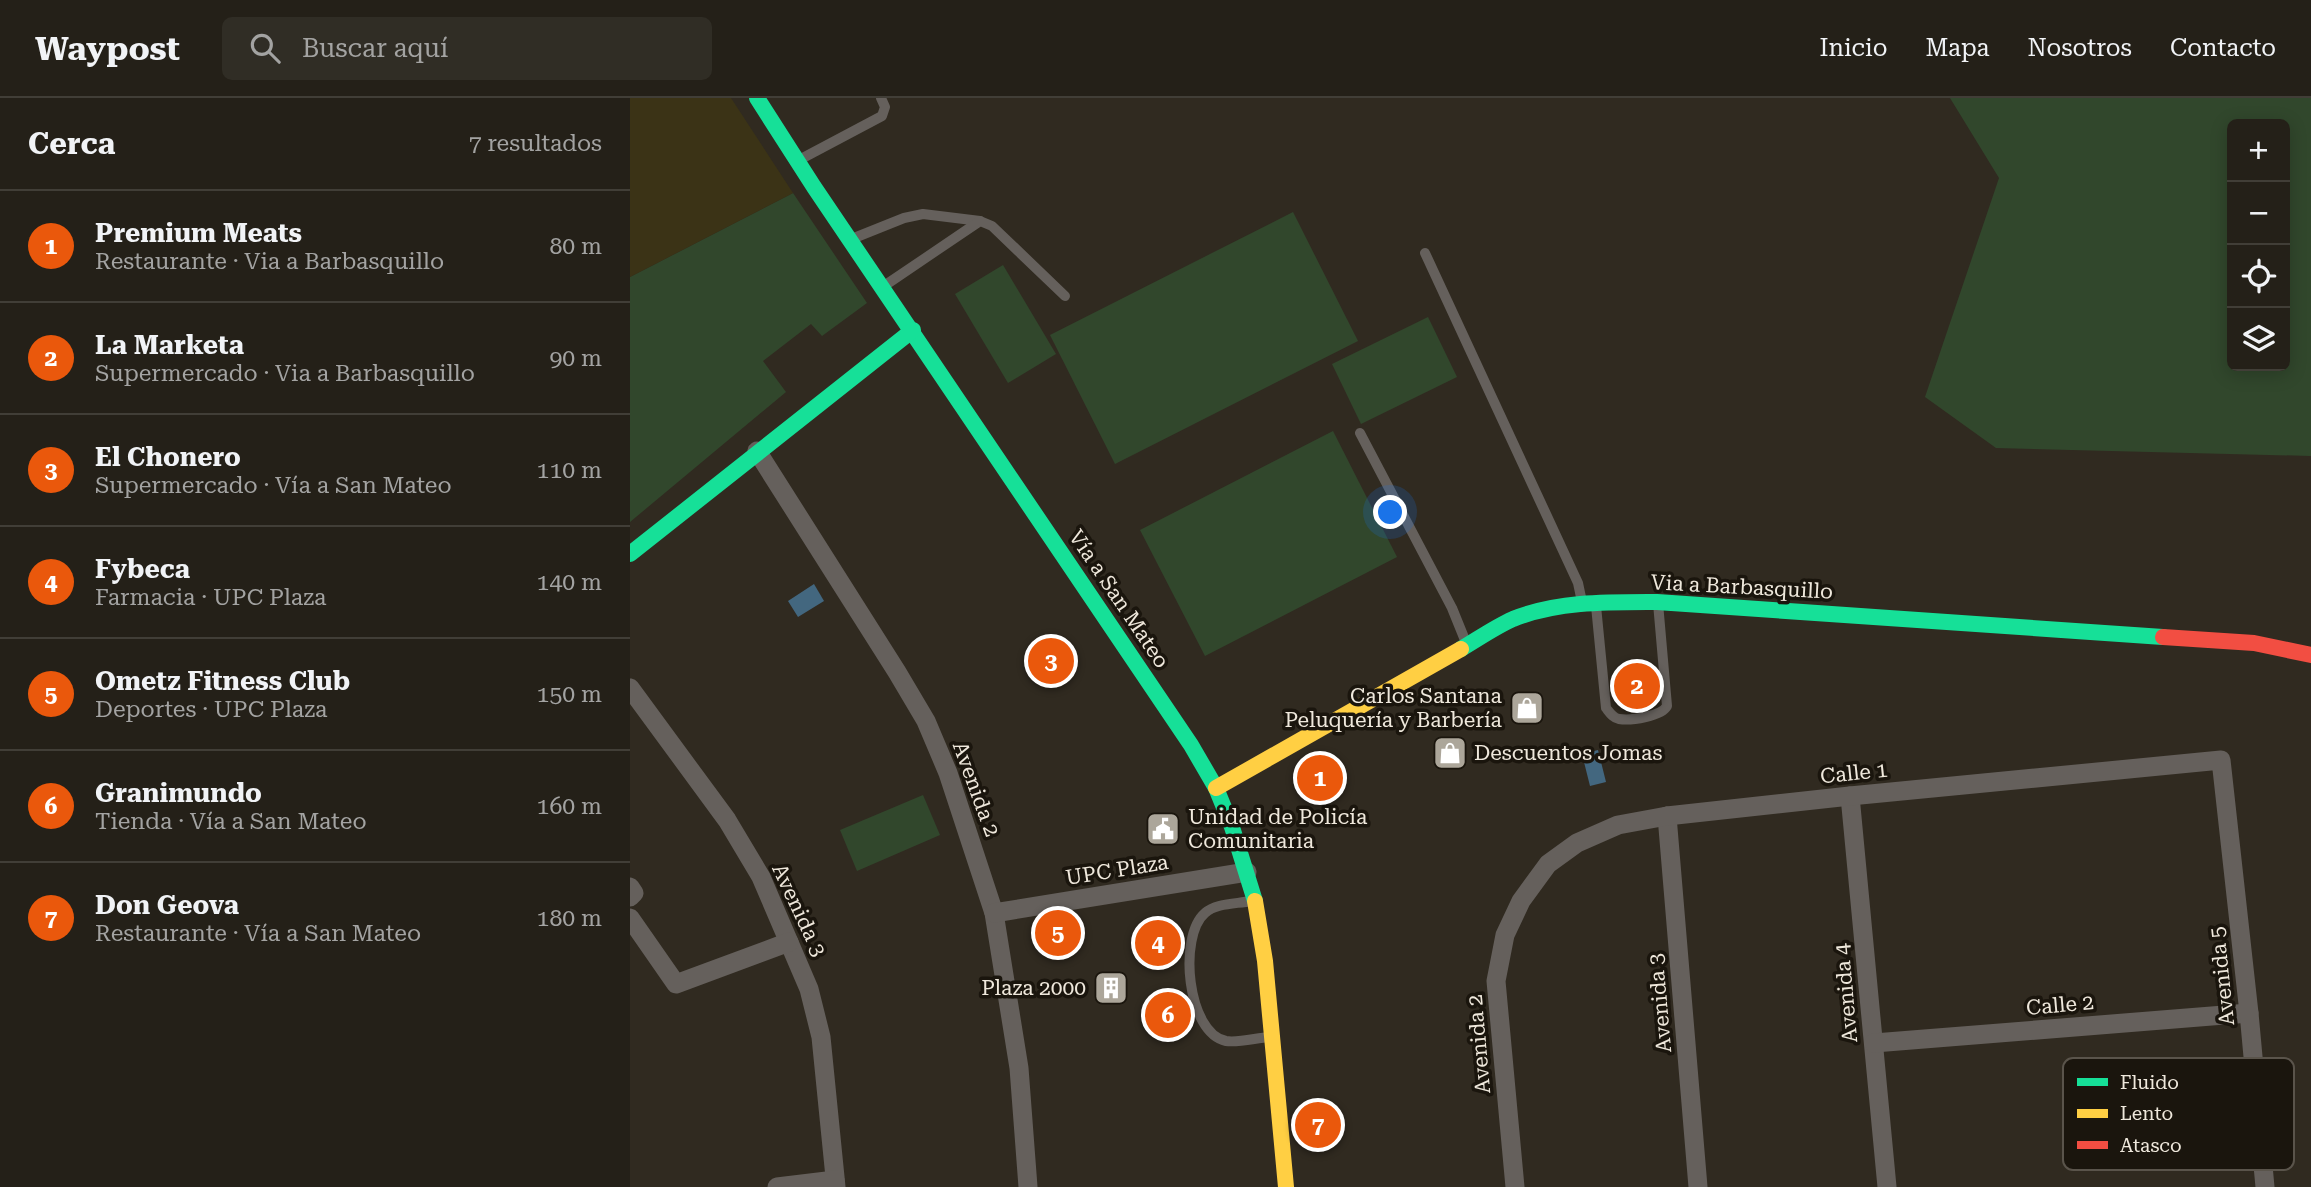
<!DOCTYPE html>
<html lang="es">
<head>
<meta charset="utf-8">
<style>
	:root { --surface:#242018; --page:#302d25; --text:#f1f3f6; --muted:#a3a3a2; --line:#413e37; --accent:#ea580c }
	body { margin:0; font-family:"Roboto Serif",serif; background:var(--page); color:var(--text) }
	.controls { position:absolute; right:21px; top:21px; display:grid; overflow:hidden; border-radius:10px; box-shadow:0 4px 18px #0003 }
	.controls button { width:63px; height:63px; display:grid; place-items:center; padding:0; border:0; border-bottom:2px solid var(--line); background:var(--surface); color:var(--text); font:35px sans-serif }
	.you { position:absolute; left:761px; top:415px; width:24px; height:24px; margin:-18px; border:5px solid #fff; border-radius:50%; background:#1a73e8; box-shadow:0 0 0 10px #1a73e833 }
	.badge { display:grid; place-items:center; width:46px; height:46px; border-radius:50%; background:var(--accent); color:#fff; font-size:23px; font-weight:700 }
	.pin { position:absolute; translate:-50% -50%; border:4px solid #fff; box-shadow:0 2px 7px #0006 }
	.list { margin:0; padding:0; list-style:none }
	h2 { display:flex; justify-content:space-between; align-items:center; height:91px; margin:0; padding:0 28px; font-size:30px }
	h2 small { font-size:23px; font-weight:400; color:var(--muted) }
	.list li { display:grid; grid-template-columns:46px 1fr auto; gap:21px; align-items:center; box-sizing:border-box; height:112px; padding:0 28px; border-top:2px solid var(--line) }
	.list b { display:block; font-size:26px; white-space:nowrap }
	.list p { margin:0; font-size:23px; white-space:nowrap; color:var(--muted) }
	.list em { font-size:23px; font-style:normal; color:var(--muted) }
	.icon { flex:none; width:38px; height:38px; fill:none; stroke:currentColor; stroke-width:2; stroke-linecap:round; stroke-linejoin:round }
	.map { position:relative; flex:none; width:1681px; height:1089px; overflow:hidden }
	header { display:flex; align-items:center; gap:42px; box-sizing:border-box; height:98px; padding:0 35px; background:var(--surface); border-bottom:2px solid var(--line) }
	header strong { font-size:33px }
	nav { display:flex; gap:38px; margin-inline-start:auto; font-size:24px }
	.search { width:490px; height:63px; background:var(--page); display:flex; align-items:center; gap:18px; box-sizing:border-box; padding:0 24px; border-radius:10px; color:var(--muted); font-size:26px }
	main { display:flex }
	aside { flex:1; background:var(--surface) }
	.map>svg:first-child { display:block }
	.green { fill:#31472c; fill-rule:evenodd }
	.sand { fill:#3b3316 }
	.water { fill:#43677f }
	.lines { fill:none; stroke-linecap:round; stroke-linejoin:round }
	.lane { stroke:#65605c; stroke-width:10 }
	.street { stroke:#65605c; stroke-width:19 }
	.fast { stroke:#16e098; stroke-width:16 }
	.slow { stroke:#ffcf43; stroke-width:16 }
	.jam { stroke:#f24e42; stroke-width:16 }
	.labels { text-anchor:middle; stroke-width:7; stroke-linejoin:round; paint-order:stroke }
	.street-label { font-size:21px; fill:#efe8dc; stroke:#1a150d }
	.poi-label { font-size:21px; fill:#efe8dc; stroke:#1a150d; text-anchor:end }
	.key { fill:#1a150d; stroke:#5a544b; stroke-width:2 }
	.key-label { font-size:19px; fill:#efe8dc }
</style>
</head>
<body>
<header>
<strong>Waypost</strong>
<div class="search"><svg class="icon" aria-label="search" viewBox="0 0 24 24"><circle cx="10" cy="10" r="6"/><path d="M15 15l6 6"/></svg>Buscar aquí</div>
<nav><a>Inicio</a><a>Mapa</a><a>Nosotros</a><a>Contacto</a></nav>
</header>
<main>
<aside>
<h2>Cerca<small>7 resultados</small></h2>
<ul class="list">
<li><span class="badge">1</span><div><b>Premium Meats</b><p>Restaurante · Via a Barbasquillo</p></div><em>80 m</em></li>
<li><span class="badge">2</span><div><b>La Marketa</b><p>Supermercado · Via a Barbasquillo</p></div><em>90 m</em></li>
<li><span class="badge">3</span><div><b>El Chonero</b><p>Supermercado · Vía a San Mateo</p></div><em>110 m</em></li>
<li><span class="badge">4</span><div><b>Fybeca</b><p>Farmacia · UPC Plaza</p></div><em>140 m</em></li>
<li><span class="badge">5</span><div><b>Ometz Fitness Club</b><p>Deportes · UPC Plaza</p></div><em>150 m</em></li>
<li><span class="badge">6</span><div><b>Granimundo</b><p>Tienda · Vía a San Mateo</p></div><em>160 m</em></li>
<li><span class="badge">7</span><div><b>Don Geova</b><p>Restaurante · Vía a San Mateo</p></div><em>180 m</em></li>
</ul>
</aside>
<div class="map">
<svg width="1681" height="1089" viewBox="0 0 1681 1089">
	<rect width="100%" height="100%" fill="#302a20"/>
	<!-- green -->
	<g class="green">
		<path d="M1320,0h361v358l-315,-8 -71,-51 74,-219zM1602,26h53v242h-53z"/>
		<path d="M163,95l74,110 -45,33 -11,-12 -48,37 23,31 -156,130v-245z"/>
		<path d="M663,114l65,129 -243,123 -65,-129z"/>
		<path d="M373,167l53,89 -48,29 -53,-89z"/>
		<path d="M798,219l29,60 -96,47 -29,-60z"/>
		<path d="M703,333l64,126 -192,99 -65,-126z"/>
		<path d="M293,697l17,40 -83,36 -17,-41z"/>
	</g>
	<!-- sand -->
	<path class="sand" d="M0,0h101l62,95 -163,84z"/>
	<!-- water -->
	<g class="water">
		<path d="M184,486l10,17 -26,16 -10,-16z"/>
		<path d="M968,652l8,32 -16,4 -8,-32z"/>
	</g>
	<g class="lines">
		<!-- lane -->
		<g class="lane">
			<path d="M169,62l83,-44 3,-9 -4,-9"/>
			<path d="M224,140l50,-20 19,-4 57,7"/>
			<path d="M795,155l153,330 4,19"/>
			<path d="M254,188l96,-65 12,5 73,70"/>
			<path d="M730,335l92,175 15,37"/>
			<path d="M966,508l10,102c4,5 7,10 13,11 12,2 43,-3 48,-13l-9,-103"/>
			<path d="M621,803c-15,3 -35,2 -46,12 -27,23 -18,120 21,128 12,2 30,-3 43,-4"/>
		</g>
		<!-- street -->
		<g class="street">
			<path d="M127,353l140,221 29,49 22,52 46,140 25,155 9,119"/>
			<path d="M0,590l97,132 34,57 48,112 12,48 15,150"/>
			<path d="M1220,698l37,391"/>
			<path d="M1037,718l31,371"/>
			<path d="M0,789l4,6 -4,4"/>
			<path d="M364,815l253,-41"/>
			<path d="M0,820l46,66 113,-42"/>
			<path d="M1244,945l375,-30"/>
			<path d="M147,1089l58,-7"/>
			<path d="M885,1089l-19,-206 9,-46 16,-34 27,-37 29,-21 41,-18 49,-9 183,-20 371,-36 28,253 16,174"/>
		</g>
		<!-- fast -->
		<g class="fast">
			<path d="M127,0l57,89 377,558 25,43 16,39 23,74"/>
			<path d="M0,456l283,-224"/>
			<path d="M831,551c17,-10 34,-22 52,-30 45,-18 96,-17 144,-17l506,35"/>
		</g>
		<!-- slow -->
		<g class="slow">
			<path d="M586,690l245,-139"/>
			<path d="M625,803l10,60 21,226"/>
		</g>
		<!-- jam -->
		<path class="jam" d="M1533,539l91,6 57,12"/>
	</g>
	<!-- icons -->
	<defs>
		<symbol id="shop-square" viewBox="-11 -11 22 22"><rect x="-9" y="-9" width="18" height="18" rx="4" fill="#aca69a" stroke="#1a150d"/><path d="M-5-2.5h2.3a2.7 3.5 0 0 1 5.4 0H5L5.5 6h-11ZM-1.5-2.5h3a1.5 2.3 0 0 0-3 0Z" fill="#fff"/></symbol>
		<symbol id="civic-square" viewBox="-11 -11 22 22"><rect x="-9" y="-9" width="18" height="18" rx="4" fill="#aca69a" stroke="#1a150d"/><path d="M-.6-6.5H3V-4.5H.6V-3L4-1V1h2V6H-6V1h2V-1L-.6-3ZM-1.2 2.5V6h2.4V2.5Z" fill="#fff"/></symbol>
		<symbol id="building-square" viewBox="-11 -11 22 22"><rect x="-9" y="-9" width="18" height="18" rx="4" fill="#aca69a" stroke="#1a150d"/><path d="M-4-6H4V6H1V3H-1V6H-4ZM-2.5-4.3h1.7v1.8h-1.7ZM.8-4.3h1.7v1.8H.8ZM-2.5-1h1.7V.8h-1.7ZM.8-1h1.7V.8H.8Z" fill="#fff"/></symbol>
	</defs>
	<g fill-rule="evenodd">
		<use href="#shop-square" x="878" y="591" width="38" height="38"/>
		<use href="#shop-square" x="801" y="636" width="38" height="38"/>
		<use href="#civic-square" x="514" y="712" width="38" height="38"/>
		<use href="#building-square" x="462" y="871" width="38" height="38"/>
	</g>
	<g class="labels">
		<!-- street labels -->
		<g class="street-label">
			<text transform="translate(1112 489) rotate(3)" y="7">Via a Barbasquillo</text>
			<text transform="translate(489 501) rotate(56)" y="7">Vía a San Mateo</text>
			<text transform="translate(1224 675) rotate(-6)" y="7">Calle 1</text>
			<text transform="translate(346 691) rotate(70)" y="7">Avenida 2</text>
			<text transform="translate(487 772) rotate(-9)" y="7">UPC Plaza</text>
			<text transform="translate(169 812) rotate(65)" y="7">Avenida 3</text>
			<text transform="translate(1592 878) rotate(-96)" y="7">Avenida 5</text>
			<text transform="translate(1216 895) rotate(-95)" y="7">Avenida 4</text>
			<text transform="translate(1030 905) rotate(-95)" y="7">Avenida 3</text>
			<text transform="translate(1430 907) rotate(-5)" y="7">Calle 2</text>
			<text transform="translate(849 946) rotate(-95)" y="7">Avenida 2</text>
		</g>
		<!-- poi labels -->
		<g class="poi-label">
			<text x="872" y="605">Carlos Santana<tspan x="872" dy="24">Peluquería y Barbería</tspan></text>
			<text x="844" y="662" text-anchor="start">Descuentos Jomas</text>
			<text x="558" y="726" text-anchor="start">Unidad de Policía<tspan x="558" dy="24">Comunitaria</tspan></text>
			<text x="456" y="897">Plaza 2000</text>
		</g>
	</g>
	<!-- legend -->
	<rect x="1433" y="960" width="231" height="112" rx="10" class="key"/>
	<rect x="1447" y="980" width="31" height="8" fill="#16e098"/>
	<rect x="1447" y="1011" width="31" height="9" fill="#ffcf43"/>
	<rect x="1447" y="1043" width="31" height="8" fill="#f24e42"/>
	<g class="key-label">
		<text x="1490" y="991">Fluido</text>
		<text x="1490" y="1022">Lento</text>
		<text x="1490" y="1054">Atasco</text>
	</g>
</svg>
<div class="controls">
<button>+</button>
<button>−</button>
<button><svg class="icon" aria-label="locate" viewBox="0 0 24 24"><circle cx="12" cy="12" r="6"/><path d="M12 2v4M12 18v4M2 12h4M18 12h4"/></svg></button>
<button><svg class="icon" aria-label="layers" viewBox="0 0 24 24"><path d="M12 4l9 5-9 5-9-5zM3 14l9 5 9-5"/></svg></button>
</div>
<div class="you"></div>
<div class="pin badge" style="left:690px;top:680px">1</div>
<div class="pin badge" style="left:1007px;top:588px">2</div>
<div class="pin badge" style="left:421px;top:563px">3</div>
<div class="pin badge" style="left:528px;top:845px">4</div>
<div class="pin badge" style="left:428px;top:835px">5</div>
<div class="pin badge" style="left:538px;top:917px">6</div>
<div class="pin badge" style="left:688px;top:1027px">7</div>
</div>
</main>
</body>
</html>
